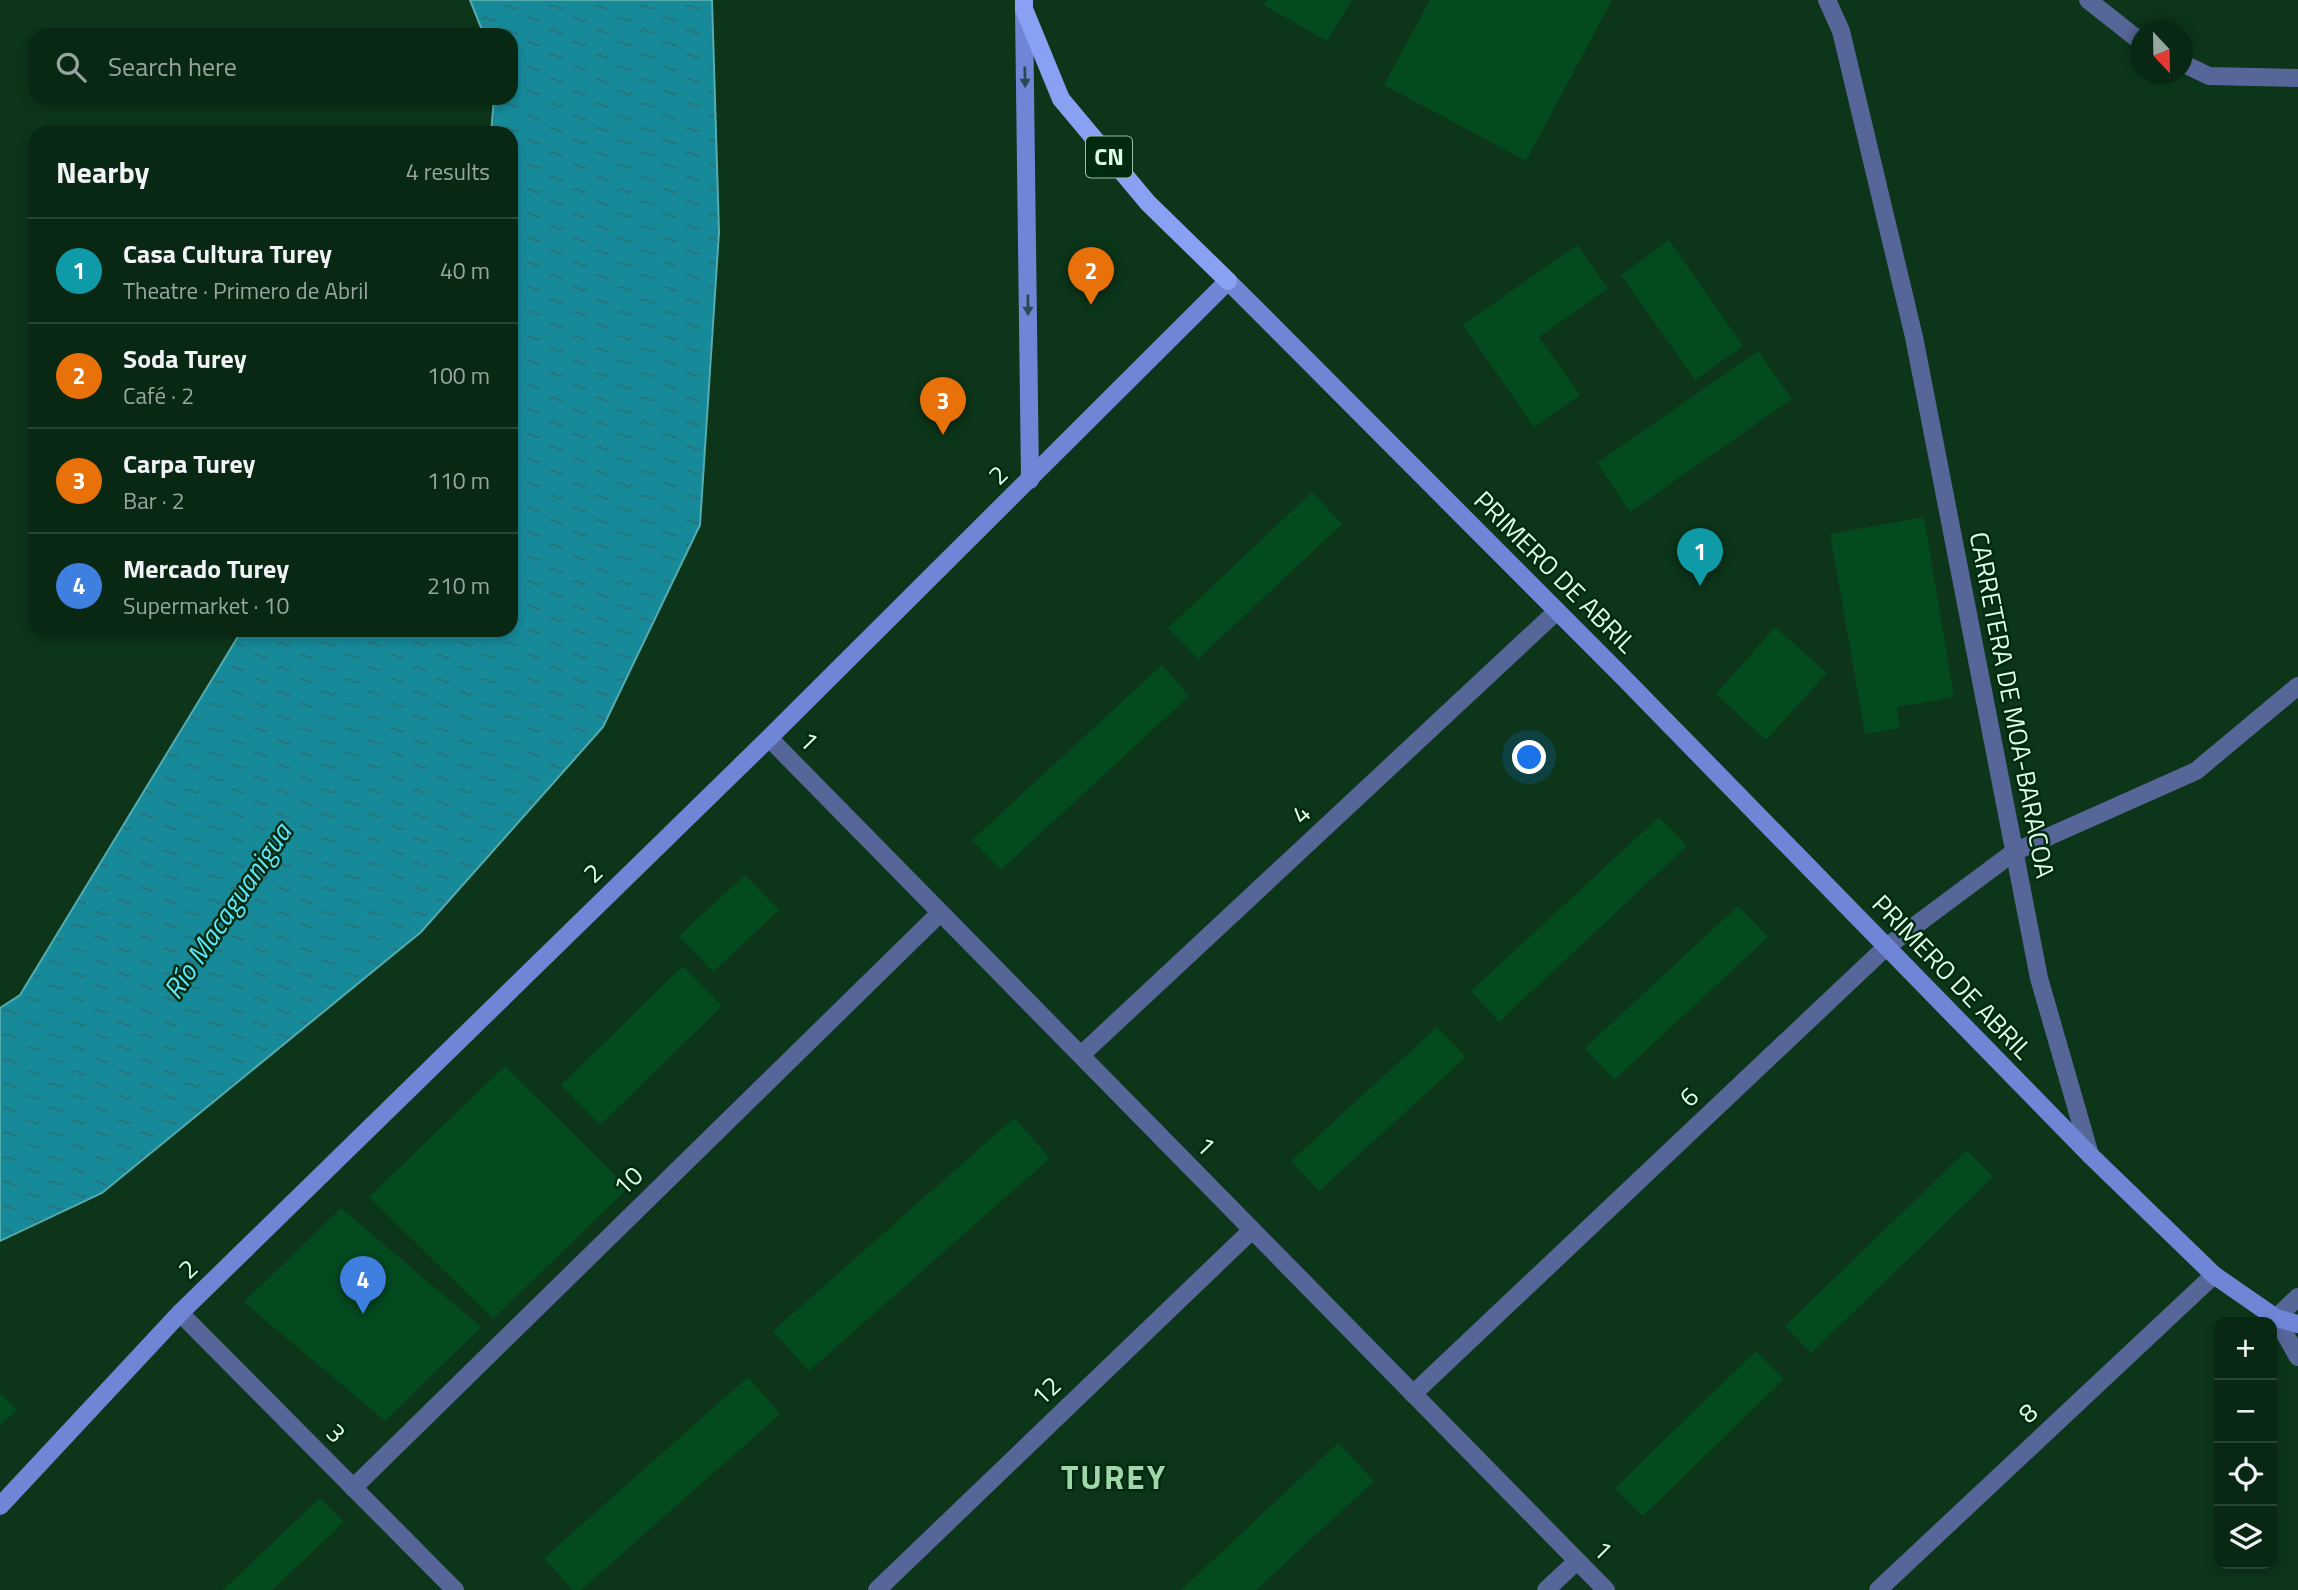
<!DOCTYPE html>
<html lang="en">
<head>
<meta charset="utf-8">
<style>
	:root { --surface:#092813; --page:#173421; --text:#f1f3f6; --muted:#99a6a0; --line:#294433; --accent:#db2777 }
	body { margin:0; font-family:"Titillium Web",sans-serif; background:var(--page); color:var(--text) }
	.controls { position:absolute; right:21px; bottom:21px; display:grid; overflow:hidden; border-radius:14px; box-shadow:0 4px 10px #0003 }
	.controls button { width:63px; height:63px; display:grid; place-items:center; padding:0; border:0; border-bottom:2px solid var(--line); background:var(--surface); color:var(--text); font:35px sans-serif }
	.compass { position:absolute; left:2130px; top:21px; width:63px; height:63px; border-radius:50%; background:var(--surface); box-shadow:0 4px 10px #0003; rotate:158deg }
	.you { position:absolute; left:1530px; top:758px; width:24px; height:24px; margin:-18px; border:5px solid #fff; border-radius:50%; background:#1a73e8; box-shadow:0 0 0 10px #1a73e833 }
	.badge { display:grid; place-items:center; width:46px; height:46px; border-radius:50%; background:var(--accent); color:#fff; font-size:23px; font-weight:700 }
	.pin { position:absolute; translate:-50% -58px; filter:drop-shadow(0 2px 4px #0008) }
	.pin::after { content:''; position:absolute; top:37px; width:24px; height:21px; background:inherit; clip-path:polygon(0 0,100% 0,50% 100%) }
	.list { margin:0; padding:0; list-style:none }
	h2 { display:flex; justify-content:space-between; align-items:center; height:91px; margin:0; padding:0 28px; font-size:30px }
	h2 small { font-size:23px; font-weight:400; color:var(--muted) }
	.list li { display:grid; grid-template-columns:46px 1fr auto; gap:21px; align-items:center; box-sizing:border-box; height:105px; padding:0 28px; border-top:2px solid var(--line) }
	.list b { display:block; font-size:26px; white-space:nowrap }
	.list p { margin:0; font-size:23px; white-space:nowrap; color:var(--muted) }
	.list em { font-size:23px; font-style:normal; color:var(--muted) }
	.icon { flex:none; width:38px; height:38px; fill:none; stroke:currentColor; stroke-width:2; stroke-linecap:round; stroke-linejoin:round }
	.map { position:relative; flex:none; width:2298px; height:1590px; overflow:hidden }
	.search { position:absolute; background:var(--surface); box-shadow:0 4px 10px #0003; left:28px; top:28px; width:490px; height:77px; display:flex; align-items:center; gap:18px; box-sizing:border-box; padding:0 24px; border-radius:21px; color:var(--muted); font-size:26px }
	.panel { position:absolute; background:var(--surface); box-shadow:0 4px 10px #0003; left:28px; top:126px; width:490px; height:511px; border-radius:21px }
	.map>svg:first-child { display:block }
	.water { fill:url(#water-ripples); stroke:#54acb1; stroke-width:2 }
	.building { fill:#044a1f }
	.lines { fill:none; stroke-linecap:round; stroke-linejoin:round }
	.service { stroke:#576698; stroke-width:18 }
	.minor { stroke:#576698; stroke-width:18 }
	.tertiary { stroke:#576698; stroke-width:18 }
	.secondary { stroke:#6e86d5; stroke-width:18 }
	.primary { stroke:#88a1f2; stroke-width:18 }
	.oneway { fill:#274a54 }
	.labels { text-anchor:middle; stroke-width:5; stroke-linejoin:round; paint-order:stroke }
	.shield { fill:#012a0f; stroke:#9ebea6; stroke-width:2 }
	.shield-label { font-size:24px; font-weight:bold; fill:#e1fde6 }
	.street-label { font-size:26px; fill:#e1fde6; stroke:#012a0f }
	.water-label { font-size:28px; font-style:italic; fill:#60e7fd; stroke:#012a0f }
	.district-label { font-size:33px; font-weight:bold; letter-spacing:2px; fill:#9fd6aa; stroke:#012a0f }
</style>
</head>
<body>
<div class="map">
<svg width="2298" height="1590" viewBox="0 0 2298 1590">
	<defs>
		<pattern id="water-ripples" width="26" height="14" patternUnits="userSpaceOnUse" patternTransform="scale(1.75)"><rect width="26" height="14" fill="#178a9a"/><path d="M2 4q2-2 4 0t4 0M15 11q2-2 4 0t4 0" fill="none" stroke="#297178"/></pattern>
	</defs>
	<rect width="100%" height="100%" fill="#0c3519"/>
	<!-- water -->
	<path class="water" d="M470,0h242l7,232 -19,293 -97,202 -182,205 -319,261 -102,48v-233l20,-13 222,-365h269v-497h-20l3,-35h17v-63h-27z"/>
	<!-- building -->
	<g class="building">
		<path d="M1267,0h85l-25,41 -63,-36z"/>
		<path d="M1430,0h182l-86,161 -142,-76z"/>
		<path d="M1669,240l74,106 -48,34 -74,-105z"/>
		<path d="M1577,245l31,43 -69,49 41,58 -46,32 -71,-102z"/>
		<path d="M1758,351l34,48 -162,113 -33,-49z"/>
		<path d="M1312,492l30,32 -144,135 -30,-31z"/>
		<path d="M1924,517l30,180 -57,10 3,21 -35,6 -35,-200z"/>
		<path d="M1775,627l52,46 -61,67 -50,-46z"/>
		<path d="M1162,665l27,31 -188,174 -29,-30z"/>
		<path d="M1659,817l28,29 -188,176 -28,-31z"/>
		<path d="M745,875l34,35 -66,62 -34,-36z"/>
		<path d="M1738,906l30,31 -154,143 -29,-32z"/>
		<path d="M683,966l39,40 -122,119 -39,-40z"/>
		<path d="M1437,1027l29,30 -147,134 -28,-30z"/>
		<path d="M505,1066l123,122 -135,131 -124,-122z"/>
		<path d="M1014,1118l36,40 -241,213 -36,-40z"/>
		<path d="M1967,1150l26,27 -182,176 -26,-27z"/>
		<path d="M341,1208l140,119 -96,94 -141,-119z"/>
		<path d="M1756,1351l28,28 -141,137 -28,-28z"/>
		<path d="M748,1377l32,37 -199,176h-8l-29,-32z"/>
		<path d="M0,1393l17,17 -17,16z"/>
		<path d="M1338,1443l36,38 -118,109h-75z"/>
		<path d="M320,1498l24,24 -72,68h-49z"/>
	</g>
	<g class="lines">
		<!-- service -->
		<g class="service">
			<path d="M2088,0l52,41"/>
			<path d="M2182,63l27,13 89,2"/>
			<path d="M2276,1318l22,-21"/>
		</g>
		<!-- minor -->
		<g class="minor">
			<path d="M769,738l837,852"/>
			<path d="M1081,1055l476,-444"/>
			<path d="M180,1313l275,277"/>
			<path d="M2276,1318l22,39"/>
			<path d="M1413,1394l472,-446 129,-96 182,-81 102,-85"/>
			<path d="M353,1488l587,-575"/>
			<path d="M877,1590l375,-360"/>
			<path d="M1546,1590l31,-29"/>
			<path d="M1878,1590l336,-315"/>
		</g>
		<!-- tertiary -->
		<path class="tertiary" d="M1827,0l14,31 73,306 125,641 51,177"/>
		<!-- secondary -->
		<g class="secondary">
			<path d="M1024,9l6,471"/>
			<path d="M0,1506l180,-193 589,-575 459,-457 391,392 471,482 124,120 62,43 22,6"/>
		</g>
		<!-- primary -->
		<path class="primary" d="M1024,0v9l37,90 87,104 80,78"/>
	</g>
	<!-- one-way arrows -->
	<defs><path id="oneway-solid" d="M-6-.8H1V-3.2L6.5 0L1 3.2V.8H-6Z" transform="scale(1.75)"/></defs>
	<g class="oneway">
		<use href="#oneway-solid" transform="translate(1025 77) rotate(89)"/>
		<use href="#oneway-solid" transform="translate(1028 305) rotate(89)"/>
	</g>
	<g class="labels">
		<!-- shield labels -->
		<rect class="shield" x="1086" y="136.5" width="46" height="41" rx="5"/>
		<g class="shield-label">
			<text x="1109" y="165">CN</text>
		</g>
		<!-- street labels -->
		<g class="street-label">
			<text transform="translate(998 475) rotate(-45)" y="9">2</text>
			<text transform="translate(1555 572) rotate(45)" y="9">PRIMERO DE ABRIL</text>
			<text transform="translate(2012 705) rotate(79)" y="9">CARRETERA DE MOA-BARACOA</text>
			<text transform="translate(809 741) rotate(46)" y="9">1</text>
			<text transform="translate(1301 814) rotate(-43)" y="9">4</text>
			<text transform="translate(593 873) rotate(-44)" y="9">2</text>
			<text transform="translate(1952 977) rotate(46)" y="9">PRIMERO DE ABRIL</text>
			<text transform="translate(1689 1097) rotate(-43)" y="9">6</text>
			<text transform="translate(1206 1146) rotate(46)" y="9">1</text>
			<text transform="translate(628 1181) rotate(-44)" y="9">10</text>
			<text transform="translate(188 1269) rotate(-44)" y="9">2</text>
			<text transform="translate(1046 1391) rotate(-44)" y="9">12</text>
			<text transform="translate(2028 1413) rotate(-43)" y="9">8</text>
			<text transform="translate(336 1433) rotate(45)" y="9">3</text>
			<text transform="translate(1603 1550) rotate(45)" y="9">1</text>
		</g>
		<!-- water labels -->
		<g class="water-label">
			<text transform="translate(227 911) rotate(-56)" y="10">Río Macaguanigua</text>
		</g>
		<!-- district labels -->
		<g class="district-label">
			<text x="1114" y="1489">TUREY</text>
		</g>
	</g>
</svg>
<div class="controls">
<button>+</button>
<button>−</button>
<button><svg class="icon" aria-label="locate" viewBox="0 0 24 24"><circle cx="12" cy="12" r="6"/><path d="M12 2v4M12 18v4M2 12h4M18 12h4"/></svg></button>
<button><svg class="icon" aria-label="layers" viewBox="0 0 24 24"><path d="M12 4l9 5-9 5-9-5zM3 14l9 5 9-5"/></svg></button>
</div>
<svg class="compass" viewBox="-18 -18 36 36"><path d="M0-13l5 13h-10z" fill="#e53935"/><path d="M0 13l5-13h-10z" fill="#99a6a0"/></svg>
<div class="you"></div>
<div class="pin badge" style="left:1700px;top:586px;background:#0f9aa8">1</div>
<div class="pin badge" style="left:1091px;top:305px;background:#e8710a">2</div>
<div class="pin badge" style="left:943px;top:435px;background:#e8710a">3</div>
<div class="pin badge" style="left:363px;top:1314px;background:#3f7fe0">4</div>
<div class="search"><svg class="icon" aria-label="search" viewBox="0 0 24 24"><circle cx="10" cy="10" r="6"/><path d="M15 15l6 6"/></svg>Search here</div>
<section class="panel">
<h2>Nearby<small>4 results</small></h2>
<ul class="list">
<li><span class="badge" style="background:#0f9aa8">1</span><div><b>Casa Cultura Turey</b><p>Theatre · Primero de Abril</p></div><em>40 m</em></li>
<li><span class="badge" style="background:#e8710a">2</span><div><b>Soda Turey</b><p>Café · 2</p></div><em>100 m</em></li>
<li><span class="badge" style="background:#e8710a">3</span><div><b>Carpa Turey</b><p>Bar · 2</p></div><em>110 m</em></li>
<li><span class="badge" style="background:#3f7fe0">4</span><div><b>Mercado Turey</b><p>Supermarket · 10</p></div><em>210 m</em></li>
</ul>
</section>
</div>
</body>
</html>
